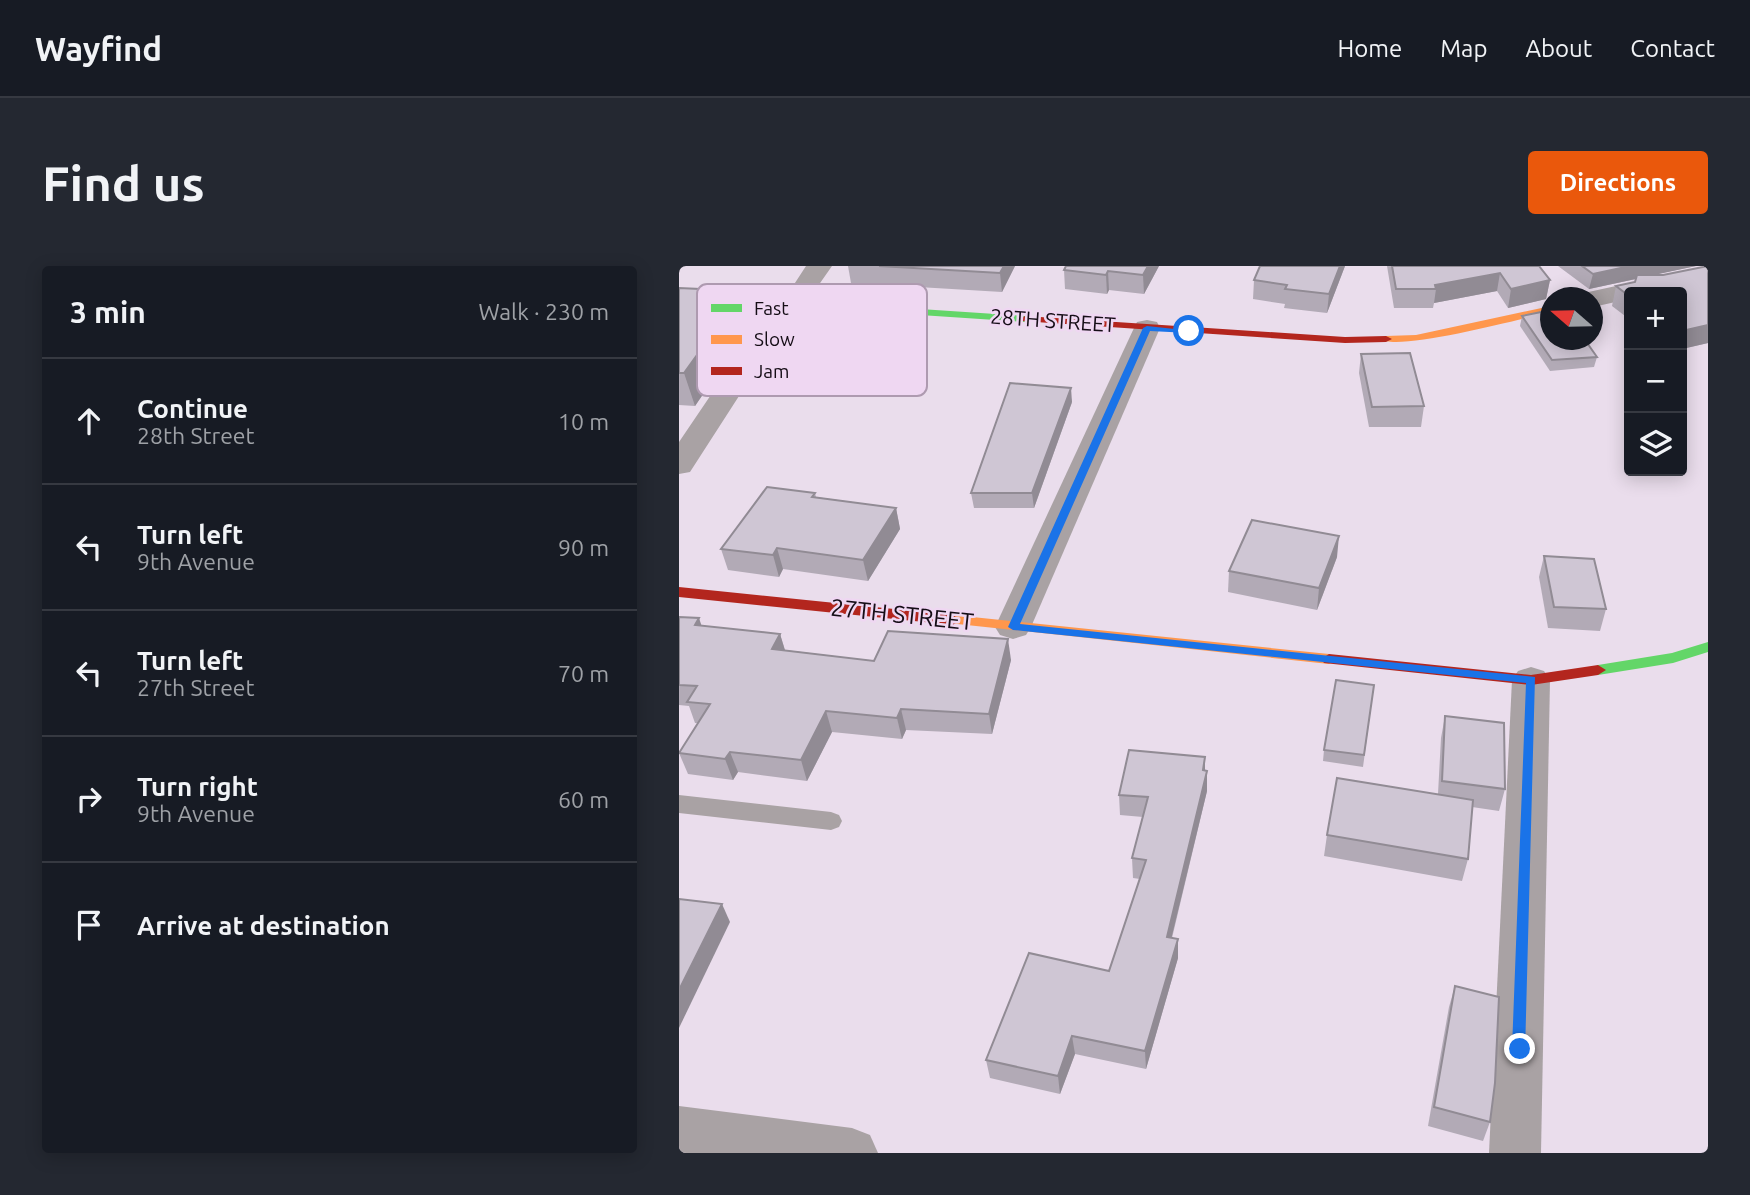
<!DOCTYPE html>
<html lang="en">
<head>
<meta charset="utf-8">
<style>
	:root { --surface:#171b24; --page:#242831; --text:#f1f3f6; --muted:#9ea1a6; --line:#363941; --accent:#ea580c }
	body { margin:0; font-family:Ubuntu,sans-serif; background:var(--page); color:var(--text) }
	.controls { position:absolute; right:21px; top:21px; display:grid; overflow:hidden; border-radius:7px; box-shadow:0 4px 18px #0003 }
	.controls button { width:63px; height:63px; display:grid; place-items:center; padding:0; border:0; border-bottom:2px solid var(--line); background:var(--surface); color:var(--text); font:35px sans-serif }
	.compass { position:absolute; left:861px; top:21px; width:63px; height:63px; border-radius:50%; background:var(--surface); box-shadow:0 4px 18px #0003; rotate:290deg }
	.stop { position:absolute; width:21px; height:21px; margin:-16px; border:5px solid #1a73e8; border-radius:50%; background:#fff }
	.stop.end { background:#1a73e8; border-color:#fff; box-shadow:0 2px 7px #0008 }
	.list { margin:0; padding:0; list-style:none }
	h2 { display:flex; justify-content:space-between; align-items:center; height:91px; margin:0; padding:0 28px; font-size:30px }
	h2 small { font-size:23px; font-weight:400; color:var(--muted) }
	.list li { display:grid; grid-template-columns:46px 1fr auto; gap:21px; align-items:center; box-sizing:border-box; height:126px; padding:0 28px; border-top:2px solid var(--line) }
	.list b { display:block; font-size:26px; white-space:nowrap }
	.list p { margin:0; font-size:23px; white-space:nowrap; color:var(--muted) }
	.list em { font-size:23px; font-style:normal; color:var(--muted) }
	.icon { flex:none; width:38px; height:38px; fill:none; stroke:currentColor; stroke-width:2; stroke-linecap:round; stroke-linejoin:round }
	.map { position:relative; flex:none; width:1029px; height:887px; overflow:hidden; border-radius:7px }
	header { display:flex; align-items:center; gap:42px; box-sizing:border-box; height:98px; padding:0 35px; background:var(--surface); border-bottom:2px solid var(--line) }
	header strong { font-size:33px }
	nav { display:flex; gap:38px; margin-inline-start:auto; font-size:24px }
	.intro { display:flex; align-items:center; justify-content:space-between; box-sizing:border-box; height:168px; padding:0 42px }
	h1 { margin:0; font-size:49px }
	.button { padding:18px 32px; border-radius:7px; background:var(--accent); color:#fff; font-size:24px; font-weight:700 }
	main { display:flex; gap:42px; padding:0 42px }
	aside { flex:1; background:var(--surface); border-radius:7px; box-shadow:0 4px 18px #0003 }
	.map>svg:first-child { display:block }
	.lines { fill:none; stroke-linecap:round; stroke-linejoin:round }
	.lane { fill:#a9a2a4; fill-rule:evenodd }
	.street { fill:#a9a2a4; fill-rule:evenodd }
	.fast { fill:#63d668; fill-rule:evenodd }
	.slow { fill:#ff974d; fill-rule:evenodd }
	.jam { fill:#b3261e; fill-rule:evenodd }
	.wall { fill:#b2aab6 }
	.shaded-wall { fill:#918b94 }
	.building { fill:#cfc6d4; stroke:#918b94; stroke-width:2 }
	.route { fill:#1a73e8 }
	.labels { text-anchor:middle; stroke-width:5; stroke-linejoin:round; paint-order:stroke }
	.far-street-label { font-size:21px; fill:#150d16; stroke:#efd7f2 }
	.street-label { font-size:24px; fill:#150d16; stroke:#efd7f2 }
	.key { fill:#efd7f2; stroke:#ae9ab0; stroke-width:2 }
	.key-label { font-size:19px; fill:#150d16 }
</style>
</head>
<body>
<header>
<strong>Wayfind</strong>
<nav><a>Home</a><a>Map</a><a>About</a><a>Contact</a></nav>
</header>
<div class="intro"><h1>Find us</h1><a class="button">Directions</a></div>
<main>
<aside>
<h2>3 min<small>Walk · 230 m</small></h2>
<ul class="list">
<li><svg class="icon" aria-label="ahead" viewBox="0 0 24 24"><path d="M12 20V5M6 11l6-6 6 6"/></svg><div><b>Continue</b><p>28th Street</p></div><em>10 m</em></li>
<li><svg class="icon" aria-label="left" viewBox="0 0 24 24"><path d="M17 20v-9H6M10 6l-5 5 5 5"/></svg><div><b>Turn left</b><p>9th Avenue</p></div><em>90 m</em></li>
<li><svg class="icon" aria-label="left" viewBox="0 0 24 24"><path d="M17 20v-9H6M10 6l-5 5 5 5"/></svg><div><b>Turn left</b><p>27th Street</p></div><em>70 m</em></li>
<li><svg class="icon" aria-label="right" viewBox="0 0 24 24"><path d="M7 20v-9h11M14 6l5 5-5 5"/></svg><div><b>Turn right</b><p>9th Avenue</p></div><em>60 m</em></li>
<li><svg class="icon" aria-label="arrive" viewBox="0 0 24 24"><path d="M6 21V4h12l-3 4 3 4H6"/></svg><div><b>Arrive at destination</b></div></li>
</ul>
</aside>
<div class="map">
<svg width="1029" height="887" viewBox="0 0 1029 887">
	<rect width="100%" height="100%" fill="#eaddec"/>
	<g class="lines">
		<!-- lane -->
		<path class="lane" d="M0,529l152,17 8,3 3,6 -3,6 -8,3 -152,-17z"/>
		<!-- street -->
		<g class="street">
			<path d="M127,0h26l-21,30 -25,27 -96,149 -11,2v-32l88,-130 26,-26z"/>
			<path d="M1029,0v15l-51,11h-28v7l-36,8v-9h-12l3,-5 9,-2z"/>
			<path d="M468,54l10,2 3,6 -129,299 -5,8 -13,4 -13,-4 -5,-8 139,-299 3,-6z"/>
			<path d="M852,401l13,4 6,9 -9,473h-52l23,-473 6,-9z"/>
			<path d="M0,840l173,22 18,7 8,18h-199z"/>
		</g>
		<!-- fast -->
		<g class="fast">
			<path d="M0,27l346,23 5,3 -5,3 -346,-23z"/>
			<path d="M1029,376v10l-35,11 -75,12 -8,-5 8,-5 74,-12z"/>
		</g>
		<!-- slow -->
		<g class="slow">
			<path d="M872,40v6c-28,6 -153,40 -171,27l6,-3 30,-1z"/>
			<path d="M274,349l376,39 8,5 -8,5 -381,-41 -2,-3 2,-3z"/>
		</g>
		<!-- jam -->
		<g class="jam">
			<path d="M346,50l320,21 41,-1 6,3 -6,3 -41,1 -324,-22 -1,-2z"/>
			<path d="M0,321l274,28 7,5 -7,5 -274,-28z"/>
			<path d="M650,388l202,21 67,-10 8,5 -8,5 -67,10 -207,-22 -3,-4z"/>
		</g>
	</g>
	<!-- wall -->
	<g class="wall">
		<path d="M169,0h167l-13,26 -151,-9z"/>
		<path d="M480,0l-15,28 -35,-4 -2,4 -42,-5 -1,-19z"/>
		<path d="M581,0h85l-18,47 -43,-5 1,-4 -32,-5 1,-19z"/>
		<path d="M708,0h152l11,14 -4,19 -38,9 -11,-17 -63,12 -1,5h-39z"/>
		<path d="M879,0h138l-44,9h11l45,-9v77l-26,6v-57h-53v27l-17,-13 4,-20 19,-4 1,-3 -47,10z"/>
		<path d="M0,22l64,3 9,31 -57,84 -16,-1z"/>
		<path d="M843,50l75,41 -3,10 -44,4 -30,-45z"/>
		<path d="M682,88l63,52 -3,21h-52l-10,-54z"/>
		<path d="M393,136l-38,106h-60l-3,-15z"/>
		<path d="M136,227l1,4 80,11 4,21 -32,52 -85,-12 -4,8 -51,-7 -7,-21z"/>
		<path d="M865,290l62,53 -6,22 -52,-3 -9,-51z"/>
		<path d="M658,291l-20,53 -89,-18 1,-21z"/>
		<path d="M0,351l22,9 79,8 5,16 89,11 137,-1 -19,74 -86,-4 -4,9 -70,-7 -25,49 -69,-9 -5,8 -45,-6 -9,-21 19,-30h-3l-6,-17 -10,-1z"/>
		<path d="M695,419l-11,82 -40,-6 1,-11z"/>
		<path d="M766,450l60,73 -6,22 -27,-4 -4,52 -6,22 -138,-25 3,-21 111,-41 3,-56z"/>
		<path d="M526,504l2,21 -35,147 6,20 -32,111 -71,-15 -15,40 -70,-16 -4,-18 123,-89 31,-92 -7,-1 -1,-20 11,-41 -23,-2 -1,-20z"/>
		<path d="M776,720l35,136 -7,19 -55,-15 21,-119z"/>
	</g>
	<!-- shaded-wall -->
	<g class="shaded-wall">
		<path d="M325,0h11l-13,26 -2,-19z"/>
		<path d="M469,0h11l-15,28 -1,-19z"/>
		<path d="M661,0h5l-18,47 2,-19z"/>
		<path d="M951,0h66l-107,23 4,-15z"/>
		<path d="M429,5l1,19 -2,4 -1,-19z"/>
		<path d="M821,7l-3,18 -63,12 2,-14 -1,-4z"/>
		<path d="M871,14l-4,19 -38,9 3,-19z"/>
		<path d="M64,25l9,31 -57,84 -11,-33z"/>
		<path d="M1029,59v18l-26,6v-18z"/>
		<path d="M392,122l1,14 -38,106 -2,-15z"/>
		<path d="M217,242l4,21 -32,52 -5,-21z"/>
		<path d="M660,270l-2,21 -20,53 2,-22z"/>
		<path d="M98,282l6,21 -4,8 -6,-22z"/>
		<path d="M20,352l7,21 -11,-14z"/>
		<path d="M101,368l6,20 -14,-5z"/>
		<path d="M329,373l3,21 -19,74 -3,-20z"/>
		<path d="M222,443l5,21 -4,9 -5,-21z"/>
		<path d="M147,445l6,21 -25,49 -6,-21z"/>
		<path d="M51,486l8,20 -5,8 -8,-21z"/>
		<path d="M526,491v20l2,-6v20l-40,165v-19l36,-167z"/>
		<path d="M43,638l8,18 -51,106v-38z"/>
		<path d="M499,673v19l-32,111 -1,-18z"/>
		<path d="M393,770l3,18 -15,40 -2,-18z"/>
	</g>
	<!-- building -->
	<g class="building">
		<path d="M200,0h125l-4,7z"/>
		<path d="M387,0h82l-5,9 -35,-4 -2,4 -42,-5z"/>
		<path d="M581,0h80l-11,28 -44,-5 2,-4 -33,-5z"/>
		<path d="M713,0h147l11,14 -39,9 -11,-16 -65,12 1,4h-40z"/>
		<path d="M903,0h48l-37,8z"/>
		<path d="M1029,0v59l-26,6v-39h-53v4l-13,-10 19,-4 2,-7h26z"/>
		<path d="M0,22l64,3 -59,82h-5z"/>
		<path d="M872,44v30h34l12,17 -45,3 -30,-44z"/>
		<path d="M731,87l14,53 -52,1 -11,-53z"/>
		<path d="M331,117l61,5 -39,105h-61z"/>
		<path d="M88,221l48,6 -3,4 84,11 -33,52 -86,-12 -4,7 -52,-6z"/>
		<path d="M573,254l87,16 -20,52 -90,-17z"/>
		<path d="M865,290l50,3 12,50 -52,-2z"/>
		<path d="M0,351l20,1 -4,7 85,9 -8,15 102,12 14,-30 120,8 -19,75 -88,-5 -4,9 -71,-7 -25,49 -71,-8 -5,7 -46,-6 31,-49 -23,-2 10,-16 -18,-1z"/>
		<path d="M657,414l38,5 -10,70 -40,-5z"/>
		<path d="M766,450l59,7 1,66 -63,-8z"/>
		<path d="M450,484l76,7 -2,13 4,1 -40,166 11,2 -33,112 -73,-15 -14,40 -72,-16 43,-107 80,18 37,-111 -14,-2 16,-61 -29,-2z"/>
		<path d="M658,512l136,22 -5,59 -141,-24z"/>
		<path d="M0,633l43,5 -43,86z"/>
		<path d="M776,720l44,11 -4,86 -5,39 -56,-15z"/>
	</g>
	<!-- route -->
	<path class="route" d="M468,60l46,5 -4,2 -39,-2 -130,293 515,53 -10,376 -5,2 -8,-6 14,-366 -513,-53 -5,-3 135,-299z"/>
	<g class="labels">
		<!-- far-street labels -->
		<g class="far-street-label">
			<text transform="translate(374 55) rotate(4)" y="7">28TH STREET</text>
		</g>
		<!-- street labels -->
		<g class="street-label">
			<text transform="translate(223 349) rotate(6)" y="8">27TH STREET</text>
		</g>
	</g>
	<!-- legend -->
	<rect x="18" y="18" width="230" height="112" rx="10" class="key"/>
	<rect x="32" y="38" width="31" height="8" fill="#63d668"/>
	<rect x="32" y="69" width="31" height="9" fill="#ff974d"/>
	<rect x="32" y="101" width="31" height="8" fill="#b3261e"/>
	<g class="key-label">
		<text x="75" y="49">Fast</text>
		<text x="75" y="80">Slow</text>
		<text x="75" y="112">Jam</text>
	</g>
</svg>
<div class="controls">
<button>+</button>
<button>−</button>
<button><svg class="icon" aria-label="layers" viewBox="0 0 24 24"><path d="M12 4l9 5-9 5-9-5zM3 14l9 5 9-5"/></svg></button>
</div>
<svg class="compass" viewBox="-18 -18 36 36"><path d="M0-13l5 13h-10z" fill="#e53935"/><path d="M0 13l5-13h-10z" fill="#9ea1a6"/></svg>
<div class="stop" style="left:510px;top:65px"></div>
<div class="stop end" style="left:841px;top:783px"></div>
</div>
</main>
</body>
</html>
